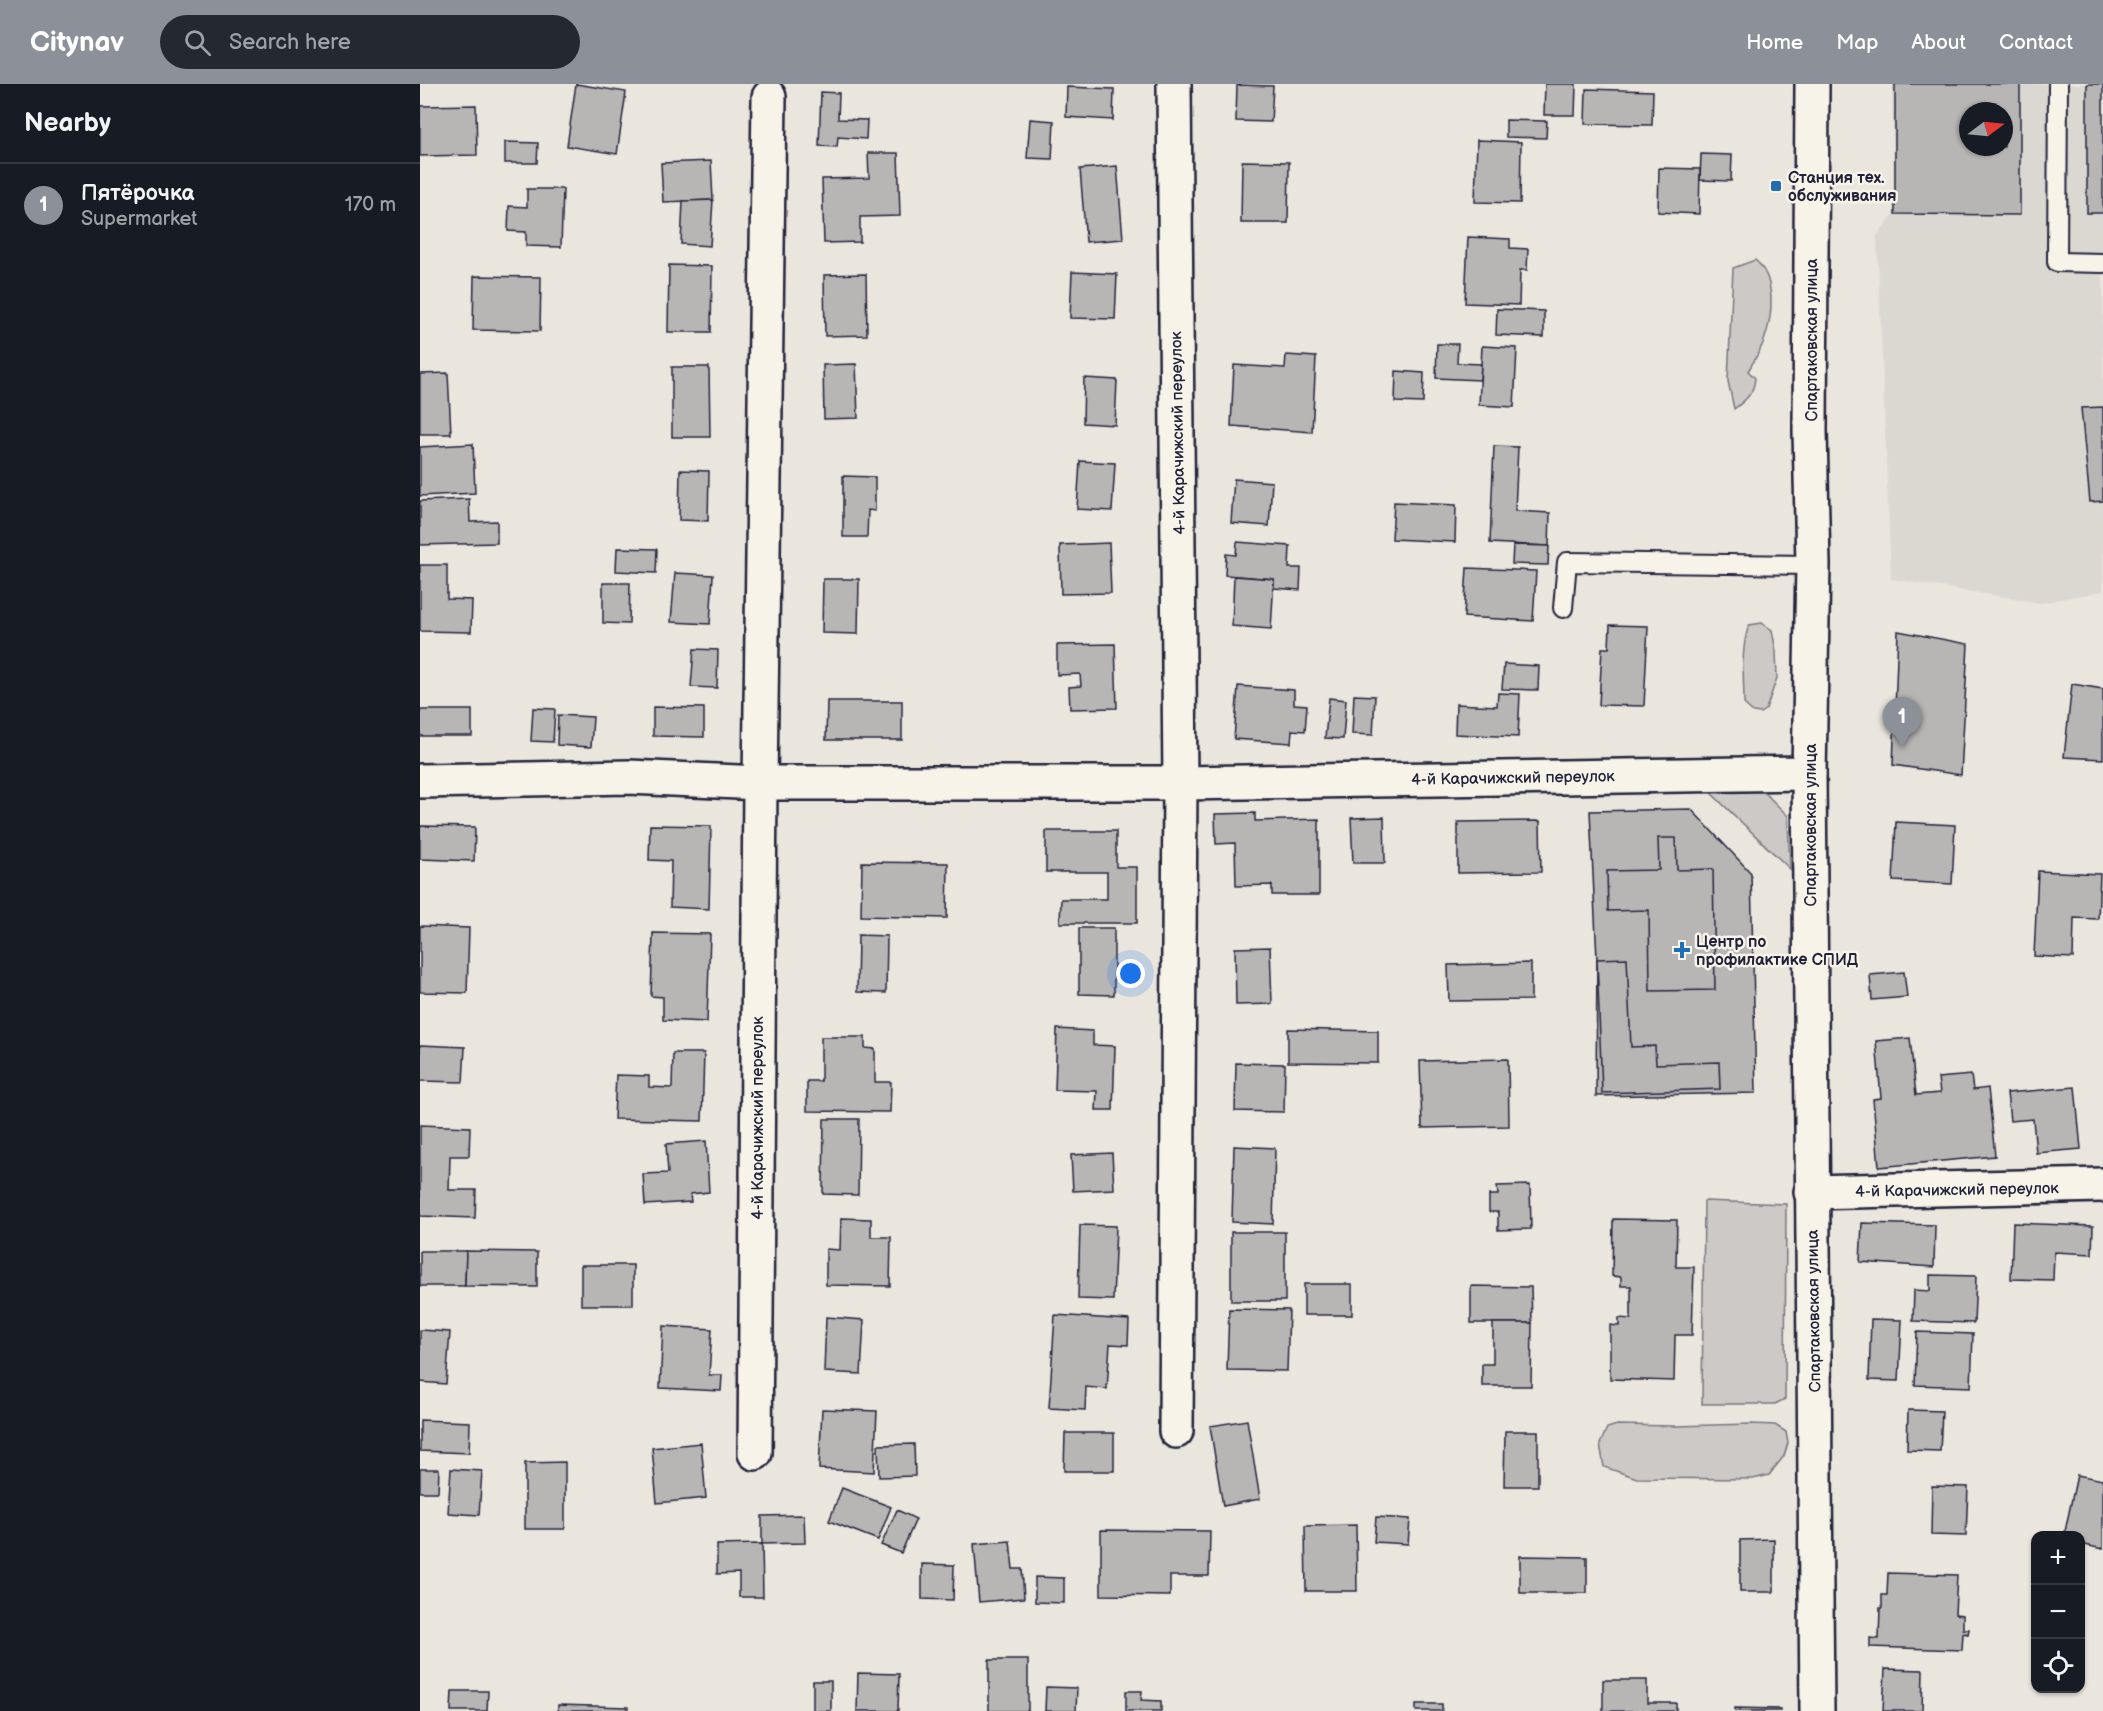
<!DOCTYPE html>
<html lang="en">
<head>
<meta charset="utf-8">
<style>
	:root { --surface:#171b24; --page:#242831; --text:#f1f3f6; --muted:#9ea1a6; --line:#363941; --accent:#8c9099 }
	body { margin:0; font-family:"Balsamiq Sans",sans-serif; background:var(--page); color:var(--text) }
	.controls { position:absolute; right:18px; bottom:18px; display:grid; overflow:hidden; border-radius:12px; box-shadow:0 2px 4px #0004 }
	.controls button { width:54px; height:54px; display:grid; place-items:center; padding:0; border:0; border-bottom:2px solid var(--line); background:var(--surface); color:var(--text); font:30px sans-serif }
	.compass { position:absolute; left:1539px; top:18px; width:54px; height:54px; border-radius:50%; background:var(--surface); box-shadow:0 2px 4px #0004; rotate:74deg }
	.you { position:absolute; left:711px; top:890px; width:21px; height:21px; margin:-15px; border:4px solid #fff; border-radius:50%; background:#1a73e8; box-shadow:0 0 0 9px #1a73e833 }
	.badge { display:grid; place-items:center; width:39px; height:39px; border-radius:50%; background:var(--accent); color:#fff; font-size:20px; font-weight:700 }
	.pin { position:absolute; translate:-50% -50px; filter:drop-shadow(0 2px 3px #0008) }
	.pin::after { content:''; position:absolute; top:32px; width:21px; height:18px; background:inherit; clip-path:polygon(0 0,100% 0,50% 100%) }
	.list { margin:0; padding:0; list-style:none }
	h2 { display:flex; justify-content:space-between; align-items:center; height:78px; margin:0; padding:0 24px; font-size:26px }
	h2 small { font-size:20px; font-weight:400; color:var(--muted) }
	.list li { display:grid; grid-template-columns:39px 1fr auto; gap:18px; align-items:center; box-sizing:border-box; height:84px; padding:0 24px; border-top:2px solid var(--line) }
	.list b { display:block; font-size:22px; white-space:nowrap }
	.list p { margin:0; font-size:20px; white-space:nowrap; color:var(--muted) }
	.list em { font-size:20px; font-style:normal; color:var(--muted) }
	.icon { flex:none; width:33px; height:33px; fill:none; stroke:currentColor; stroke-width:2; stroke-linecap:round; stroke-linejoin:round }
	.map { position:relative; flex:none; width:1683px; height:1627px; overflow:hidden }
	header { display:flex; align-items:center; gap:36px; box-sizing:border-box; height:84px; padding:0 30px; background:var(--accent); color:#fff }
	header strong { font-size:28px }
	nav { display:flex; gap:33px; margin-inline-start:auto; font-size:21px }
	.search { width:420px; height:54px; background:var(--page); display:flex; align-items:center; gap:15px; box-sizing:border-box; padding:0 21px; border-radius:33px; color:var(--muted); font-size:22px }
	main { display:flex }
	aside { flex:1; background:var(--surface) }
	.map>svg:first-child { display:block }
	.built { fill:#dbd8d2; fill-rule:evenodd }
	.green { fill:#cdc9c6; stroke:#787680; stroke-width:1.5 }
	.building { fill:#b8b6b5; stroke:#22223b; stroke-width:1.5; fill-rule:evenodd }
	.lines { fill:none; stroke-linecap:round; stroke-linejoin:round }
	.service-casing { stroke:#22223b; stroke-width:22 }
	.minor-casing { stroke:#22223b; stroke-width:38 }
	.tertiary-casing { stroke:#22223b; stroke-width:38 }
	.service { stroke:#f7f3e8; stroke-width:18 }
	.minor { stroke:#f7f3e8; stroke-width:33 }
	.tertiary { stroke:#f7f3e8; stroke-width:33 }
	.poi-dot { fill:#1f6fb2; stroke:#f7f3e8; stroke-width:2 }
	.labels { text-anchor:middle; stroke-width:5; stroke-linejoin:round; paint-order:stroke }
	.poi-label { font-size:16px; font-weight:bold; fill:#22223b; stroke:#f7f3e8; text-anchor:start }
	.street-label { font-size:16px; fill:#22223b; stroke:#f7f3e8 }
</style>
</head>
<body>
<header>
<strong>Citynav</strong>
<div class="search"><svg class="icon" aria-label="search" viewBox="0 0 24 24"><circle cx="10" cy="10" r="6"/><path d="M15 15l6 6"/></svg>Search here</div>
<nav><a>Home</a><a>Map</a><a>About</a><a>Contact</a></nav>
</header>
<main>
<aside>
<h2>Nearby<small></small></h2>
<ul class="list">
<li><span class="badge">1</span><div><b>Пятёрочка</b><p>Supermarket</p></div><em>170 m</em></li>
</ul>
</aside>
<div class="map">
<svg width="1683" height="1627" viewBox="0 0 1683 1627">
	<rect width="100%" height="100%" fill="#eae6de"/>
	<filter id="ink" filterUnits="userSpaceOnUse"><feTurbulence type="fractalNoise" baseFrequency=".0167" numOctaves="2"/><feDisplacementMap in="SourceGraphic" scale="12" xChannelSelector="R" yChannelSelector="G"/><feConvolveMatrix kernelMatrix="1 2 1 2 8 2 1 2 1" color-interpolation-filters="sRGB"/></filter>
	<g filter="url(#ink)">
		<!-- built -->
		<path class="built" d="M1472,0h211v507l-62,12 -150,-24 -14,-344 17,-21zM1548,27h36v36h-36z"/>
		<!-- green -->
		<g class="green">
			<path d="M1335,176c21,17 18,54 10,78 -4,12 -11,23 -17,33l7,7c-1,15 -9,22 -21,31l-6,-28 5,-113z"/>
			<path d="M1342,539l10,7 4,21 1,27 -11,31 -6,4 -7,-1 -9,-8c0,-28 -4,-53 5,-79z"/>
			<path d="M1289,707h54l25,25 2,53z"/>
			<path d="M1284,1117l82,3 -1,195 -10,5h-73z"/>
			<path d="M1332,1340l23,1 11,7 2,11 -4,13 -15,19 -16,4 -116,-1 -33,-11 -4,-23 7,-16 10,-3 58,1z"/>
		</g>
		<!-- building -->
		<g class="building">
			<path d="M156,0l50,8 -9,62 -50,-8z"/>
			<path d="M1125,0h31l-1,31h-31z"/>
			<path d="M1475,0h125v131l-125,-1zM1548,27h36v36h-36z"/>
			<rect x="1667" y="0" width="16" height="129"/>
			<path d="M817,1l36,1 -2,36 -35,-1z"/>
			<path d="M647,3l47,2 -1,31 -47,-3z"/>
			<path d="M1166,5l67,2 -1,34 -67,-1z"/>
			<path d="M401,8l18,1 -1,26 29,1 -1,19 -28,-2 -1,10 -18,-1z"/>
			<path d="M56,21l1,50 -57,1v-50z"/>
			<path d="M610,35l24,2 -2,38 -25,-1z"/>
			<path d="M1086,36l41,1 -1,17 -40,-1z"/>
			<path d="M1057,56l44,2 -1,61 -45,-1z"/>
			<path d="M85,58l33,1 -1,20h-32z"/>
			<path d="M448,69h30l2,63 -40,1v25l-36,1 -2,-64 47,-1z"/>
			<path d="M1281,70l31,1 -1,26 -31,-1z"/>
			<path d="M291,77l2,39 -50,2 -2,-39z"/>
			<path d="M822,77l47,1 -1,61h-47z"/>
			<path d="M697,82l6,73 -37,3 -6,-73z"/>
			<path d="M1239,84l41,1 -1,45 -41,-2z"/>
			<path d="M107,105h36l-2,58 -35,-1v-14l-18,-1 1,-25 18,1z"/>
			<path d="M293,116l-3,46 -29,-2 2,-43z"/>
			<path d="M1048,153l42,2v9l18,1 -1,21h-7l-1,35 -54,-2z"/>
			<path d="M249,181l43,1 -1,66h-43z"/>
			<path d="M652,188l45,2 -2,45 -45,-1z"/>
			<path d="M446,190l1,61 -42,1 -1,-61z"/>
			<path d="M54,192l67,1 -1,54 -67,-1z"/>
			<path d="M1077,225l47,2v26l-48,-2z"/>
			<path d="M1017,260h21l-1,19 24,1 -1,16 -44,-2z"/>
			<path d="M1062,262l35,2 -3,59 -35,-2z"/>
			<path d="M866,271l30,2 -4,75 -81,-6 3,-61 51,3z"/>
			<path d="M436,280l2,54 -34,1 -1,-54z"/>
			<path d="M252,283h37l1,70h-38z"/>
			<path d="M976,287l28,2 -1,30 -28,-1z"/>
			<path d="M28,289l3,61h-31v-60z"/>
			<path d="M664,294l33,2 -2,45 -32,-2z"/>
			<path d="M1683,323v94l-13,1 -9,-94z"/>
			<path d="M53,360l2,49 -55,3v-49z"/>
			<path d="M1074,362l24,1 -3,64 35,2 -1,33 -59,-3z"/>
			<path d="M660,377l35,2 -3,48 -35,-2z"/>
			<path d="M260,386l29,1 -1,50 -29,-1z"/>
			<path d="M423,392l32,1v34l-7,-1 -1,27h-24z"/>
			<path d="M814,395l38,3 -3,44 -38,-3z"/>
			<path d="M49,415l1,23 27,-1v22l-77,2v-44z"/>
			<path d="M974,418l62,3 -1,37 -63,-3z"/>
			<path d="M817,458l53,4 -1,22h12l-1,22 -26,-2v-9l-49,-4 1,-21 10,1z"/>
			<path d="M689,459l2,50 -50,1 -1,-49z"/>
			<path d="M1093,461l36,1 -1,19 -36,-1z"/>
			<path d="M197,464l40,1 -1,24 -40,-2z"/>
			<path d="M0,481h27v34l25,1 -1,32 -51,-1z"/>
			<path d="M1047,484l69,3 -3,50 -69,-4z"/>
			<path d="M255,489l38,2 -3,49 -39,-2z"/>
			<path d="M814,492l40,3 -3,50 -39,-3z"/>
			<path d="M403,495h36l-1,55 -36,-1z"/>
			<path d="M183,499h27l-1,41 -26,-1z"/>
			<path d="M1190,541l38,1 -4,80 -45,-1 3,-57h7z"/>
			<path d="M1478,547l70,13 -7,131 -68,-10z"/>
			<path d="M695,560l2,64 -47,1 -1,-22 12,-1 -1,-12 -23,1v-30z"/>
			<path d="M274,565l24,1 -1,38 -26,-1z"/>
			<path d="M1084,580l35,2 -1,24 -36,-1z"/>
			<path d="M1652,600l31,5v70l-39,-2z"/>
			<path d="M818,602l56,4v14l13,1 -2,26 -13,-1 -1,13 -57,-4z"/>
			<path d="M1078,609l22,1 -2,43 -63,-3 1,-30 41,2z"/>
			<path d="M934,611l21,1 -2,39 -21,-1z"/>
			<path d="M909,614l17,2 -3,39 -18,-1z"/>
			<path d="M407,617h75v39h-76z"/>
			<path d="M233,623l51,1v29l-51,-1z"/>
			<path d="M113,624l22,1 -2,33 -22,-1z"/>
			<rect x="0" y="626" width="52" height="26"/>
			<path d="M138,631l35,2 -2,30 -34,-2z"/>
			<path d="M1271,725l60,64 5,220 -160,3 1,-137 -7,-148z"/>
			<path d="M835,729v8l64,-2v76h-47v-10l-36,1 -1,-43 -19,1 -1,-30z"/>
			<path d="M964,733l1,46h-32l-2,-45z"/>
			<path d="M1120,737l1,51 -83,1v-51z"/>
			<path d="M1476,738l59,3 -3,59 -59,-3z"/>
			<path d="M230,741l61,1 -2,83 -39,-2 1,-46 -22,-1z"/>
			<path d="M0,742l55,1 -1,34 -54,-2z"/>
			<path d="M626,747h70v36h21v56h-77l1,-24h46v-27h-61z"/>
			<path d="M1238,754h18l1,32 36,-1 2,121 -65,1 -1,-81 -41,1 -1,-40 52,-1z"/>
			<path d="M442,778l86,1 -1,55 -86,-2z"/>
			<path d="M1618,787l62,3 -2,45 -24,-1 -1,40 -39,-2z"/>
			<path d="M0,842l49,2 -2,65 -47,-1z"/>
			<path d="M659,844h35v67l-35,-1z"/>
			<path d="M233,849l57,1 -3,88 -44,-2v-23l-12,-1z"/>
			<path d="M438,851l29,1 -1,57 -29,-1z"/>
			<path d="M850,863l2,57 -36,1 -1,-57z"/>
			<path d="M1207,874l4,89 24,-1 1,18 63,-2 1,27 -118,4 -5,-134z"/>
			<path d="M1111,879v37l-82,1 -1,-36z"/>
			<path d="M1484,888l3,25 -35,3 -2,-25z"/>
			<path d="M637,945l36,2v14l22,1 -2,64h-17l1,-19 -42,-1z"/>
			<path d="M868,945l90,2v32l-90,-1z"/>
			<path d="M401,953h44v11l10,1v33h16l-1,30 -83,-1v-30h14z"/>
			<path d="M1490,954l6,57 24,-2 -2,-15 33,-3 2,15 15,-2 7,68 -116,11 -6,-68 8,-1 -5,-57z"/>
			<path d="M0,961l45,2 -2,35 -43,-1z"/>
			<path d="M253,969h31l-2,68 -88,-2 2,-44 33,1v11l23,1z"/>
			<path d="M1088,975l1,67 -87,2 -2,-67z"/>
			<path d="M816,979l49,1 -1,48 -49,-1z"/>
			<path d="M1655,1003l6,62 -45,4 -3,-34 -23,2 -3,-28z"/>
			<path d="M404,1035h35l-1,76 -35,-1z"/>
			<path d="M0,1041l50,2 -1,29h-19l-1,34h27l-1,28 -55,-2z"/>
			<path d="M286,1057l3,51 -19,2 1,8 -46,3 -2,-31 25,-1 -2,-29z"/>
			<path d="M814,1062l41,2 -2,76 -41,-2z"/>
			<path d="M692,1069l2,36 -41,2 -2,-36z"/>
			<path d="M1110,1101l1,44 -33,1v-18h-9v-17h9l-1,-9z"/>
			<path d="M421,1134l30,1v18h20l-1,49 -64,-1v-36l14,1z"/>
			<path d="M1193,1135l64,1 -1,47h18l-2,68h-17l-1,46 -64,-2v-54l9,1v-8l12,1v-33h-10v-9l-9,-1z"/>
			<path d="M1442,1139l73,2 -1,42 -74,-5z"/>
			<path d="M1593,1139l80,3 -1,28 -38,-2 -1,28 -42,-1z"/>
			<path d="M660,1141l36,1 -3,74 -35,-1z"/>
			<rect x="811" y="1148" width="54" height="69"/>
			<path d="M0,1167h46l-1,35h-45z"/>
			<path d="M46,1167l71,1v35l-72,-1z"/>
			<rect x="161" y="1181" width="52" height="40"/>
			<path d="M1510,1191l46,1 -2,47 -61,-2 1,-31 16,1z"/>
			<rect x="884" y="1200" width="48" height="31"/>
			<path d="M1051,1202l60,1 1,36h-61z"/>
			<path d="M809,1225l60,1 -2,61 -60,-1z"/>
			<path d="M635,1231l74,5 -1,25 -18,-1 -3,45 -21,-2 -1,23 -36,-2z"/>
			<path d="M406,1233l38,3 -3,54 -37,-2z"/>
			<path d="M1451,1235l31,1 -3,61 -30,-1z"/>
			<path d="M1073,1239h39l-1,63h-49v-22h11z"/>
			<path d="M243,1242l49,3 -3,46h13l-1,16 -61,-3z"/>
			<path d="M0,1246l30,2 -4,52 -26,-2z"/>
			<path d="M1497,1248l56,2 -2,53 -56,-2z"/>
			<path d="M402,1325l55,2 -3,61 -55,-3z"/>
			<path d="M1488,1326l34,1 -2,40 -33,-1z"/>
			<path d="M0,1336l50,2 -1,31 -49,-2z"/>
			<path d="M827,1336l13,79 -37,7 -13,-80z"/>
			<path d="M1085,1347h33v55h-34z"/>
			<path d="M645,1349h49v38h-50z"/>
			<path d="M281,1359l5,55 -49,5 -5,-55z"/>
			<path d="M494,1360l1,32 -36,1 -1,-32z"/>
			<path d="M145,1378v67h-40v-66z"/>
			<path d="M0,1385h19l-1,23h-18z"/>
			<path d="M31,1385l31,2 -3,44 -31,-2z"/>
			<path d="M1657,1391l26,5v69l-23,-5v-8h-16z"/>
			<path d="M1512,1402l36,1 -2,49 -35,-1z"/>
			<path d="M422,1404l49,19 -13,33 -49,-19z"/>
			<path d="M477,1426l19,9 -15,34 -20,-8z"/>
			<path d="M384,1431l1,28 -43,1v-28z"/>
			<path d="M956,1433l34,2 -2,25 -34,-2z"/>
			<path d="M936,1441l1,66h-51l-1,-65z"/>
			<path d="M681,1446l109,1 -1,45h-39v20l-69,-1z"/>
			<path d="M1354,1455v53h-34v-52z"/>
			<path d="M590,1457l3,28h9l2,29 -45,4 -5,-58z"/>
			<path d="M342,1460l1,53h-24v-24l-22,1v-29z"/>
			<path d="M1100,1472l67,1v36h-67z"/>
			<path d="M502,1480l32,1 -1,35 -31,-1z"/>
			<path d="M1468,1489l69,2 -2,39 8,1v14h6l-1,5 -5,-1 -1,17 -92,-3v-9l9,1 1,-31h2v-13h5z"/>
			<path d="M615,1493l29,1v25l-29,-1z"/>
			<rect x="569" y="1576" width="39" height="51"/>
			<path d="M1465,1585l38,1 -1,41h-39z"/>
			<path d="M438,1589l41,1 -1,37h-41z"/>
			<path d="M1183,1596h44v23h29v8h-73z"/>
			<rect x="393" y="1597" width="18" height="30"/>
			<path d="M626,1603l31,1 -1,23h-31z"/>
			<path d="M32,1607h36l-1,20h-36z"/>
			<path d="M706,1607h16l-1,9 20,1v10h-35z"/>
			<rect x="996" y="1620" width="26" height="7"/>
			<path d="M138,1621l70,2v4h-70z"/>
			<path d="M1315,1624l45,1v2h-45z"/>
		</g>
		<g class="lines">
			<defs>
				<g id="service">
					<path d="M1638,0l-1,178 46,1"/>
					<path d="M1143,524l4,-46 246,3"/>
				</g>
				<g id="minor">
					<path d="M754,0l6,699 -4,648"/>
					<path d="M0,697l209,-4 131,6h420l629,-10"/>
					<path d="M1391,1108l292,-7"/>
					<path d="M335,1369l5,-670 9,-686"/>
				</g>
				<path id="tertiary" d="M1392,0l-2,347 3,134 -4,208 8,938"/>
			</defs>
			<!-- service casing -->
			<use href="#service" class="service-casing"/>
			<!-- minor casing -->
			<use href="#minor" class="minor-casing"/>
			<!-- tertiary casing -->
			<use href="#tertiary" class="tertiary-casing"/>
			<!-- service -->
			<use href="#service" class="service"/>
			<!-- minor -->
			<use href="#minor" class="minor"/>
			<!-- tertiary -->
			<use href="#tertiary" class="tertiary"/>
		</g>
	</g>
	<!-- markers -->
	<g class="poi-dot">
		<rect x="1350" y="96" width="12" height="12" rx="3"/>
		<path d="M1259 857h6v6h6v6h-6v6h-6v-6h-6v-6h6z"/>
	</g>
	<g class="labels">
		<!-- poi labels -->
		<g class="poi-label">
			<text x="1368" y="99">Станция тех.<tspan x="1368" dy="18">обслуживания</tspan></text>
			<text x="1276" y="863">Центр по<tspan x="1276" dy="18">профилактике СПИД</tspan></text>
		</g>
		<!-- street labels -->
		<g class="street-label">
			<text transform="translate(1391 256) rotate(-90)" y="6">Спартаковская улица</text>
			<text transform="translate(757 349) rotate(-91)" y="6">4-й Карачижский переулок</text>
			<text transform="translate(1093 693) rotate(-1)" y="6">4-й Карачижский переулок</text>
			<text transform="translate(1390 741) rotate(-90)" y="6">Спартаковская улица</text>
			<text transform="translate(337 1034) rotate(-90)" y="6">4-й Карачижский переулок</text>
			<text transform="translate(1537 1105) rotate(-1)" y="6">4-й Карачижский переулок</text>
			<text transform="translate(1393 1227) rotate(-91)" y="6">Спартаковская улица</text>
		</g>
	</g>
</svg>
<div class="controls">
<button>+</button>
<button>−</button>
<button><svg class="icon" aria-label="locate" viewBox="0 0 24 24"><circle cx="12" cy="12" r="6"/><path d="M12 2v4M12 18v4M2 12h4M18 12h4"/></svg></button>
</div>
<svg class="compass" viewBox="-18 -18 36 36"><path d="M0-13l5 13h-10z" fill="#e53935"/><path d="M0 13l5-13h-10z" fill="#9ea1a6"/></svg>
<div class="you"></div>
<div class="pin badge" style="left:1482px;top:663px">1</div>
</div>
</main>
</body>
</html>
